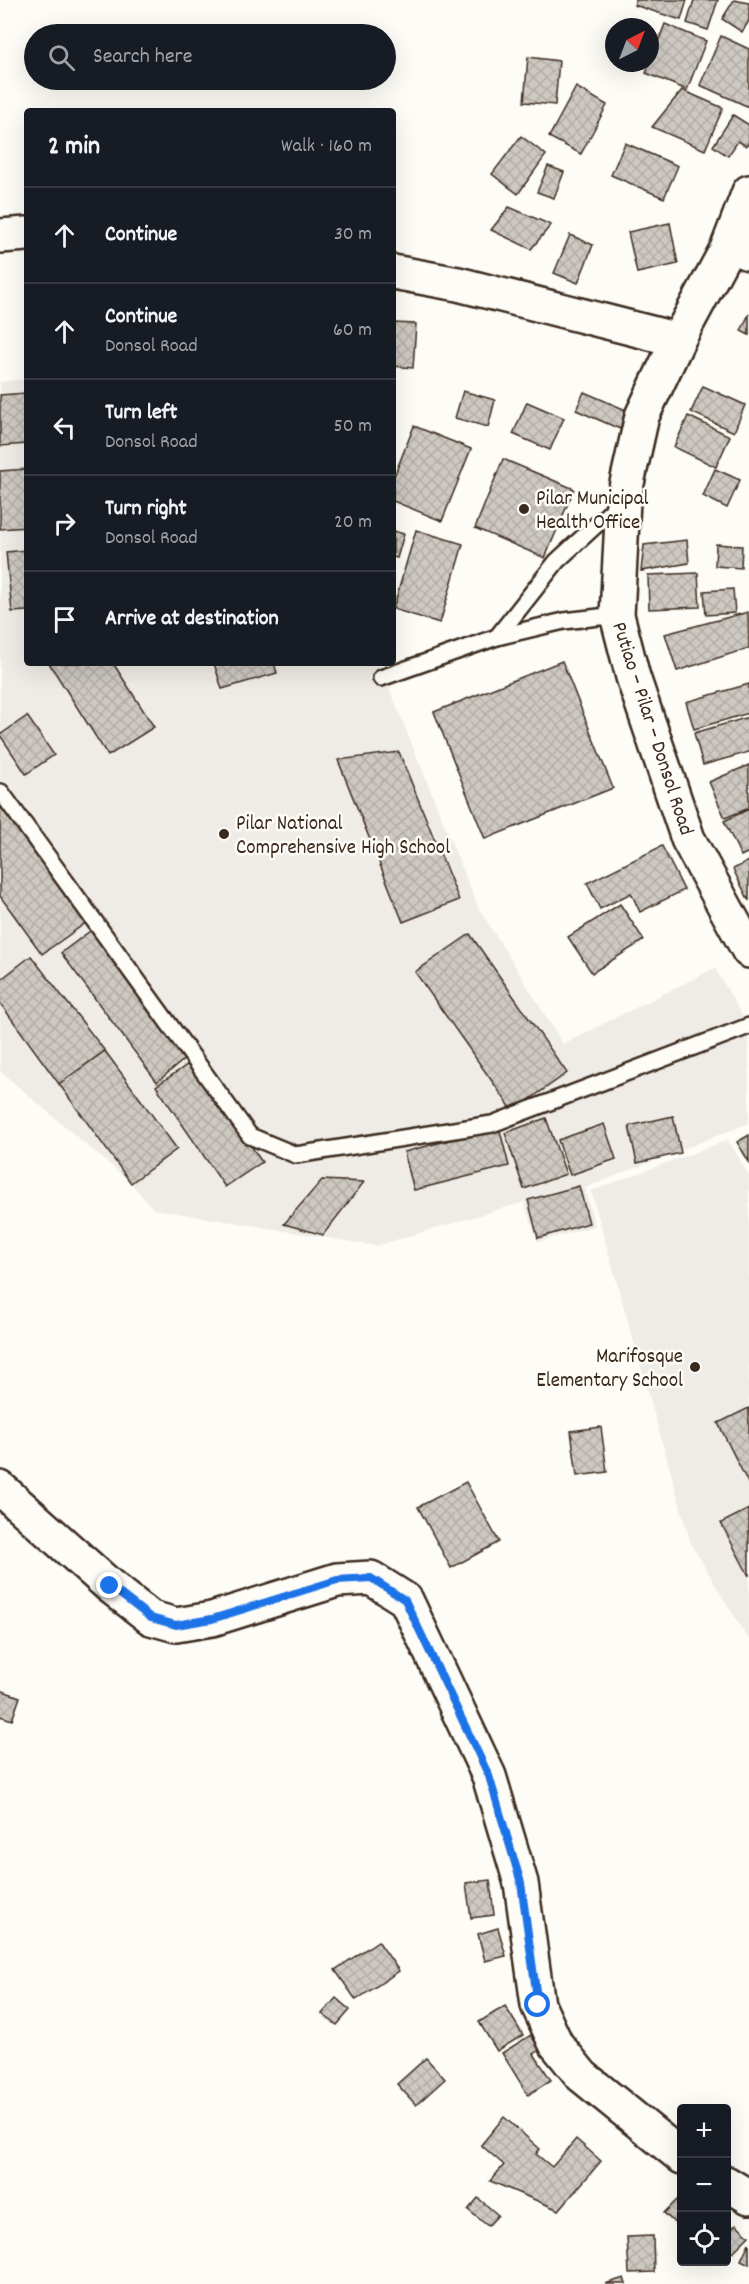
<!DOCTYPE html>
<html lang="en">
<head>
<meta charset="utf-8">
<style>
	:root { --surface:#171b24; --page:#242831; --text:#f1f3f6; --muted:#9ea1a6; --line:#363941 }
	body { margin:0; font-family:Dekko,sans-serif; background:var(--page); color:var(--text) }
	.controls { position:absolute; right:18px; bottom:18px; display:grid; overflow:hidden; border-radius:6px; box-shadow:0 6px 24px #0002 }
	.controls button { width:54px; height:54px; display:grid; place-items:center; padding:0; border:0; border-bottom:2px solid var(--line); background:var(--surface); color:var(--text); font:30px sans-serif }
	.compass { position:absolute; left:605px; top:18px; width:54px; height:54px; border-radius:50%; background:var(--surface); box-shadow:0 6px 24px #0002; rotate:42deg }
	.stop { position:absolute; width:18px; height:18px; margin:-14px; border:4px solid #1a73e8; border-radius:50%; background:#fff }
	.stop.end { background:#1a73e8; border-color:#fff; box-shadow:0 2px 6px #0008 }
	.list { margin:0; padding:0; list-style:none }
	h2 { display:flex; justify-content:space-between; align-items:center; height:78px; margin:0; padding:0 24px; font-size:26px }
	h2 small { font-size:20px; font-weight:400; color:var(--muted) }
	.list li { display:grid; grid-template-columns:39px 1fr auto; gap:18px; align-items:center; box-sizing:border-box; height:96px; padding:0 24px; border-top:2px solid var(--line) }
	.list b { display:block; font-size:22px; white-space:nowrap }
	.list p { margin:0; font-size:20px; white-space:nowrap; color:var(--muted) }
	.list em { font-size:20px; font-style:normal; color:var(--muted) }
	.icon { flex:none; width:33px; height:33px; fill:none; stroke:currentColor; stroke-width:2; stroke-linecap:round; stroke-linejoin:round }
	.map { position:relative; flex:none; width:749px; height:2284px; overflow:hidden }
	.search { position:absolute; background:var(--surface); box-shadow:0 6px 24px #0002; left:24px; top:24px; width:372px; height:66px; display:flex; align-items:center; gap:15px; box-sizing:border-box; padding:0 21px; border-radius:33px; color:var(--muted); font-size:22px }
	.panel { position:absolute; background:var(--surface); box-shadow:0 6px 24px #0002; left:24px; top:108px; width:372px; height:558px; border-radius:6px }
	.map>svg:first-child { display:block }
	.built { fill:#efece7 }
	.building { fill:url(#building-cross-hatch); stroke:#3b2a1e; stroke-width:1.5 }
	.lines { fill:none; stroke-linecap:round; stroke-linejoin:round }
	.lane-casing { stroke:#3b2a1e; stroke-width:20 }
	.street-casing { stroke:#3b2a1e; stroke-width:34 }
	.secondary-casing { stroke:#3b2a1e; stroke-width:38 }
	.primary-casing { stroke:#3b2a1e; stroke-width:38 }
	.lane { stroke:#fdfcf7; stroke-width:15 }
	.street { stroke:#fdfcf7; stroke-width:30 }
	.secondary { stroke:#fdfcf7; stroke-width:33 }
	.primary { stroke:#fdfcf7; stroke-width:33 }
	.route { stroke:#1a73e8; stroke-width:8 }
	.poi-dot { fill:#3b2a1e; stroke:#fdfcf7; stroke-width:2 }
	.labels { text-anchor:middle; stroke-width:5; stroke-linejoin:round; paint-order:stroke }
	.poi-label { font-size:21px; fill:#3b2a1e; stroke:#fdfcf7; text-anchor:start }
	.street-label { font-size:21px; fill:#3b2a1e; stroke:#fdfcf7 }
</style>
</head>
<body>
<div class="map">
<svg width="749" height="2284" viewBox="0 0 749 2284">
	<defs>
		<pattern id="building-cross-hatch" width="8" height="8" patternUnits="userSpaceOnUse" patternTransform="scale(1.5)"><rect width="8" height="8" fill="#cdc8c2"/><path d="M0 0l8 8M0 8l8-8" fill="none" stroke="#b1aca6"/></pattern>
	</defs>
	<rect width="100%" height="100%" fill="#fdfcf7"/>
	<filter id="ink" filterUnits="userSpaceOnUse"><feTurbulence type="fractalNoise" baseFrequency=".0167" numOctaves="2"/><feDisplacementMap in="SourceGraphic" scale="12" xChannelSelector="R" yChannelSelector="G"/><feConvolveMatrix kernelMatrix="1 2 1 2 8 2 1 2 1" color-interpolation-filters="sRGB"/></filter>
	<g filter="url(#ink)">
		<!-- built -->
		<g class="built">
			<path d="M27,379v284h352l98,242 86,139 152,-76 34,60v95l-164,65 10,38 -57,16 -14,-40 -148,44 -223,-37 -22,-26 -131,-112v-689z"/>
			<path d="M728,1140l21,35v466l-58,-97 -100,-353z"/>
		</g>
		<!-- building -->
		<g class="building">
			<path d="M636,0h51l-6,20 -47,-15z"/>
			<path d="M694,0h24l-10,30 -21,-7z"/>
			<path d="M734,0l15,3v18l-7,11 -20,-13z"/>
			<path d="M665,24l41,17 -19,49 -41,-17z"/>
			<path d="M721,36l28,13v58l-49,-22z"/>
			<path d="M528,57l31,4 -4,44 -31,-3z"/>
			<path d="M576,87l31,18 -26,49 -32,-17z"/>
			<path d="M682,90l41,18 -18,42 -53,-23z"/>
			<path d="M733,115l16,10v17l-3,4 -8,-5 -10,15 -15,-10z"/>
			<path d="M521,136l25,19 -28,39 -26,-20z"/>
			<path d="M625,143l53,23 -14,32 -53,-23z"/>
			<path d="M548,166l16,6 -10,26 -17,-6z"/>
			<path d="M509,207l42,18 -20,24 -40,-19z"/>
			<path d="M670,223l8,41 -41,9 -9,-41z"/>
			<path d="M570,235l23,10 -15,38 -24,-10z"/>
			<path d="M749,314v21l-8,-4z"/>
			<path d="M393,323l23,1 -3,44 -20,-2z"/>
			<path d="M703,386l42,19 -11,27 -43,-20z"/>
			<path d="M463,391l32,9 -7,27 -33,-9z"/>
			<path d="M584,392l44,19 -8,18 -44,-19z"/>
			<path d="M27,393v51l-27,2v-51z"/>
			<path d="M527,402l37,16 -14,32 -37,-16z"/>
			<path d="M688,416l42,20 -14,31 -42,-20z"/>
			<path d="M414,426l57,23 -29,72 -49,-20v-22z"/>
			<path d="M503,459l71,30 -29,69 -70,-30z"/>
			<path d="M27,469v58l-27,2v-58z"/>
			<path d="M715,469l25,11 -13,28 -24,-12z"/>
			<path d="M416,530l47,14 -23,79 -47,-14z"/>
			<path d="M393,531l11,3 -7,24 -4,-1z"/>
			<path d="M687,540l2,23 -48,8 3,-26z"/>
			<path d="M716,544l26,2 -1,22 -26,-2z"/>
			<path d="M27,550v61l-15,1 -6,-60z"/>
			<path d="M698,573l2,34 -51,2 -1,-34z"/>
			<path d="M733,589l2,24 -29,2 -2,-24z"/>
			<path d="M748,612l1,36 -72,23 -12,-37z"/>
			<path d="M562,661l51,127 -128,51 -51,-127z"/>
			<path d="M49,663h64l41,64 -46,29z"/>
			<path d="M214,663h60l3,10 -55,16z"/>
			<path d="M749,684v29l-55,16 -8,-27z"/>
			<path d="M27,716l27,39 -28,19 -26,-39z"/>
			<path d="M749,717v35l-46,13 -9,-32z"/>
			<path d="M399,752l60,148 -56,22 -65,-162z"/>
			<path d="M749,765v43l-24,10 -16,-36z"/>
			<path d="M0,802l87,120 -45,32 -42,-58z"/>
			<path d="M749,809v43l-8,4 -17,-35z"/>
			<path d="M662,846l22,44 -44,22 -9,-19 -31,16 -13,-26z"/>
			<path d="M749,861v40l-16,-32z"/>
			<path d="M620,904l24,36 -52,33 -24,-36z"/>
			<path d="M94,928l93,129 -30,25 -96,-129z"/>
			<path d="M470,934l97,139 -54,38 -98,-139z"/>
			<path d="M31,956l74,95 -46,33 -59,-81v-23z"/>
			<path d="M105,1051l72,98 -46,34 -72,-99z"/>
			<path d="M193,1061l69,101 -37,25 -69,-101z"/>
			<path d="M673,1116l8,37 -44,10 -8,-37z"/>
			<path d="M546,1118l20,56 -42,15 -19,-56z"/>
			<path d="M604,1124l12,35 -46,16 -12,-35z"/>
			<path d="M499,1127l10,39 -95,24 -10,-38z"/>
			<path d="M749,1135v27l-12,-20z"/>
			<path d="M322,1180l42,2 -41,53 -39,-11z"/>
			<path d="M579,1186l10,37 -51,15 -10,-38z"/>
			<path d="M749,1408v77l-31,-62z"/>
			<path d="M601,1427l6,45 -30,4 -6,-45z"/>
			<path d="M466,1482l33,60 -48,26 -33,-61z"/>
			<path d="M749,1509v67l-28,-53z"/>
			<path d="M0,1690l20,7 -8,23 -12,-4z"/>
			<path d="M490,1880l4,35 -23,3 -5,-35z"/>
			<path d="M498,1928l8,28 -21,5 -7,-27z"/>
			<path d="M378,1941l21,30 -43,29 -21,-30z"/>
			<path d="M336,1998l14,12 -13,15 -15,-11z"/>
			<path d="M505,2006l18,29 -26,16 -18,-29z"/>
			<path d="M531,2035l9,15 -6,4 17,26 -23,15 -26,-42z"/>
			<path d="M426,2058l19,21 -29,26 -19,-21z"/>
			<path d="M504,2117l36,32 -4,5 16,13 24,-28 25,22 -42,49 -69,-29 14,-16 -23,-20z"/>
			<path d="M682,2195v35l-18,-17z"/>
			<path d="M478,2198l20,17 -10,11 -20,-16z"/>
			<path d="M736,2224l13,12 -16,16 -7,-7v-11z"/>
			<path d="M653,2236l1,36 -25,1 -2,-36z"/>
			<path d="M749,2243v21l-8,-4z"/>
			<path d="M624,2278l2,6h-21z"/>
		</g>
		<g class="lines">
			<defs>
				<g id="lane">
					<path d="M497,637l60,-76 63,-58"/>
					<path d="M381,678l116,-41 67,-16 53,-6"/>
					<path d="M1,792l249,344 46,19 196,-31 257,-98"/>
				</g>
				<path id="street" d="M728,247l21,8"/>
				<g id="secondary">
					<path d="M0,236l27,-2"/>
					<path d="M393,272l65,12 220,56"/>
					<path d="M0,1488l110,98 41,32 25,7 36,-6 125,-39 34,-2 35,22 83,176 32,107 17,122 18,39 26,32 100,81"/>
					<path d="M726,2183l23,14"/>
				</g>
				<path id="primary" d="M749,192l-21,55 -50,93 -36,76 -19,85 -6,114 16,62 55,162 61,112"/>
			</defs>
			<!-- lane casing -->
			<use href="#lane" class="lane-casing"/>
			<!-- street casing -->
			<use href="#street" class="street-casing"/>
			<!-- secondary casing -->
			<use href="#secondary" class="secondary-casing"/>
			<!-- primary casing -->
			<use href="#primary" class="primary-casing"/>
			<!-- lane -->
			<use href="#lane" class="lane"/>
			<!-- street -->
			<use href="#street" class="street"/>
			<!-- secondary -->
			<use href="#secondary" class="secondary"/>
			<!-- primary -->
			<use href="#primary" class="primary"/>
		</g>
	</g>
	<g class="lines" filter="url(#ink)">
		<!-- route -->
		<path class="route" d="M110,1586l41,32 25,7 36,-6 125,-39 34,-2 34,22 84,176 32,107 17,122"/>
	</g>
	<!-- markers -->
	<g class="poi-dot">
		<circle cx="524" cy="509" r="6"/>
		<circle cx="224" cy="834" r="6"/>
		<circle cx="695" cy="1367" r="6"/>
	</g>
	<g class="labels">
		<!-- poi labels -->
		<g class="poi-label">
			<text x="536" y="504">Pilar Municipal<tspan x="536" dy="24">Health Office</tspan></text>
			<text x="236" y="829">Pilar National<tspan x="236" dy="24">Comprehensive High School</tspan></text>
			<text x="683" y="1362" text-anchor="end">Marifosque<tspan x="683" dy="24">Elementary School</tspan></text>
		</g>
		<!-- street labels -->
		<g class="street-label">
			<text transform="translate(654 728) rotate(72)" y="7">Putiao – Pilar – Donsol Road</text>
		</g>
	</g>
</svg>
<div class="controls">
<button>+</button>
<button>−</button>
<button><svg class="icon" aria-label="locate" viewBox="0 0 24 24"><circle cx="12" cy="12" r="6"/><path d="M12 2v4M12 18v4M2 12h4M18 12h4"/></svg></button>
</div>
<svg class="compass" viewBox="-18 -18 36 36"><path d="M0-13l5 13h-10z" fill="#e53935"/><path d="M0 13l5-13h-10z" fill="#9ea1a6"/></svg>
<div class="stop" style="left:538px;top:2005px"></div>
<div class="stop end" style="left:110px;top:1586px"></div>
<div class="search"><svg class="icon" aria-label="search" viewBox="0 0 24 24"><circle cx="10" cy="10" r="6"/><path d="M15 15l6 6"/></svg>Search here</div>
<section class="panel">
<h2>2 min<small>Walk · 160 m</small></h2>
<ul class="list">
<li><svg class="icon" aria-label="ahead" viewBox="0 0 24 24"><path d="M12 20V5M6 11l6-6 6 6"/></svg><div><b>Continue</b></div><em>30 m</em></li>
<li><svg class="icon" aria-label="ahead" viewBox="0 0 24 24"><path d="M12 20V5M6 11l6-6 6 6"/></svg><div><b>Continue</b><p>Donsol Road</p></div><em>60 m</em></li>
<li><svg class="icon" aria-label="left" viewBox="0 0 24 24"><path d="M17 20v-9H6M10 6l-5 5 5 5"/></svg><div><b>Turn left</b><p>Donsol Road</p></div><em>50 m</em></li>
<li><svg class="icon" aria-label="right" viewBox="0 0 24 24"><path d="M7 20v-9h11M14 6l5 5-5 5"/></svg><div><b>Turn right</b><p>Donsol Road</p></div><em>20 m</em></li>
<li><svg class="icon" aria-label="arrive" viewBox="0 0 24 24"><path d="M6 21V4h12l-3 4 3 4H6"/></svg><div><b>Arrive at destination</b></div></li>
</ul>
</section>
</div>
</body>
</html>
